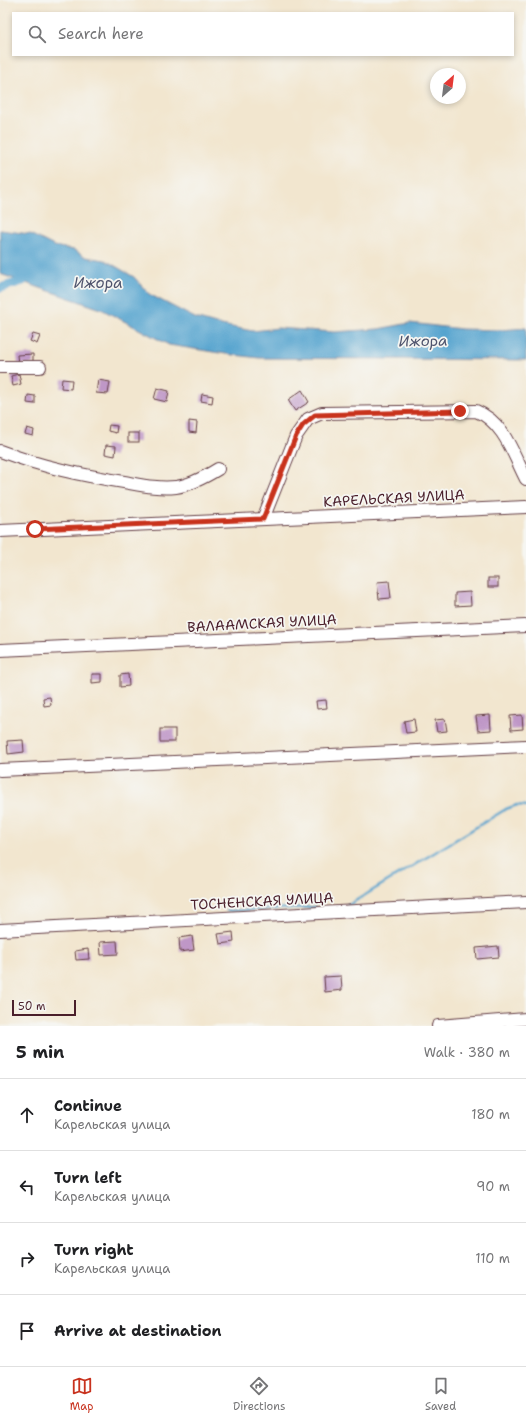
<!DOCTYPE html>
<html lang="en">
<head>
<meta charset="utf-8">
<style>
	:root { --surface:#fff; --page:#f6f6f6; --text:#202124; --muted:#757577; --line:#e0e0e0; --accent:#c8321e }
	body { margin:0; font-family:"Shantell Sans",sans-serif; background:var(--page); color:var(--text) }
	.compass { position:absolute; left:430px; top:68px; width:36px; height:36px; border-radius:50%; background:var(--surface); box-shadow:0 2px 6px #0003; rotate:28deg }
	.scale { position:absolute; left:12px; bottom:10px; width:64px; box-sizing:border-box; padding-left:4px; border:2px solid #4a1f2b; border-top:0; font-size:11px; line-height:14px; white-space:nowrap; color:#4a1f2b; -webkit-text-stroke:3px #f6f6f2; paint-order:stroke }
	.stop { position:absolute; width:12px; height:12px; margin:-9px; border:3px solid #c8321e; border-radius:50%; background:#fff }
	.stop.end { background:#c8321e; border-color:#fff; box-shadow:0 1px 4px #0008 }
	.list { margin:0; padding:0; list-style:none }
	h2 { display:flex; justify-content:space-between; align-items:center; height:52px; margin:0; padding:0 16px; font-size:17px }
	h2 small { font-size:13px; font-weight:400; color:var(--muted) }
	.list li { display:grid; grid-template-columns:26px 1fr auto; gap:12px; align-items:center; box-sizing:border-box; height:72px; padding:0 16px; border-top:1px solid var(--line) }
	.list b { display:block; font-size:15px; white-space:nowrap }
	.list p { margin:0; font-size:13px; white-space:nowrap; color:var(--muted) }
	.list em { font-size:13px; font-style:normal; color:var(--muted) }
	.icon { flex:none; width:22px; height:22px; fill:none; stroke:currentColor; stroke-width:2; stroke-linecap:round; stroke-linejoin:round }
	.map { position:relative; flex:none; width:526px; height:1026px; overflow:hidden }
	.search { position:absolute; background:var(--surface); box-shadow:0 2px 6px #0003; left:12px; right:12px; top:12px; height:44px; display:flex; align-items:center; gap:10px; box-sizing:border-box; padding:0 14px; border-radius:0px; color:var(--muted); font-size:15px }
	.sheet { height:340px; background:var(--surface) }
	nav { display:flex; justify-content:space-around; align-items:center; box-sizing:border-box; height:56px; border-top:1px solid var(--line); background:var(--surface); font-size:11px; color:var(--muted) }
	nav a { display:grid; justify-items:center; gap:2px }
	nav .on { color:var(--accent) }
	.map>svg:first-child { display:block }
	.water { fill:#56a4cf; stroke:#50627d }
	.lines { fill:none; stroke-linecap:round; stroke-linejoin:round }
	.stream { stroke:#56a4cf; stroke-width:2.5 }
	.canal { stroke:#56a4cf; stroke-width:9 }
	.building { fill:#bf97c7 }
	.minor-casing { stroke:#633d44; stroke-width:14 }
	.minor { stroke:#fff; stroke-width:12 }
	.route { stroke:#c8321e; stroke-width:5 }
	.labels { text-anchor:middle; stroke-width:3.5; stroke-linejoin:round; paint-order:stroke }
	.street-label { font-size:14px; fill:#4a1f2b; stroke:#f6f6f2 }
	.water-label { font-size:15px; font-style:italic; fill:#4f546d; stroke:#f6f6f2 }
</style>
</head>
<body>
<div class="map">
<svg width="526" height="1026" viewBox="0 0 526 1026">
	<rect width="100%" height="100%" fill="#f6f6f2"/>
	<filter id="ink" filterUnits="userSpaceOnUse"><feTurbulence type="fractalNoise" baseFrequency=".025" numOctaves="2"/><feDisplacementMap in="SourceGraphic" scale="8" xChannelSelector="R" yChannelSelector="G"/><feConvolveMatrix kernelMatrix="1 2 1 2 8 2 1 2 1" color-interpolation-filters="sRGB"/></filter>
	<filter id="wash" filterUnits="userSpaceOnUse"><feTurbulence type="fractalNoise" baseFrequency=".012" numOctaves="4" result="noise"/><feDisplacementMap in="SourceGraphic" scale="16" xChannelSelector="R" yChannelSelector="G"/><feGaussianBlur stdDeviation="0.9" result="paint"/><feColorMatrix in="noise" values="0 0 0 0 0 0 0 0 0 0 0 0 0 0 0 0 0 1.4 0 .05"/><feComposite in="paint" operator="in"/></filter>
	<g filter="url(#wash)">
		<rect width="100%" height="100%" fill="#f2e6cf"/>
		<!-- water -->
		<path class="water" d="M0,230l30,4 24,12 20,4 12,7 19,3 29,17 15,17 46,24 21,6 37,7 25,-3 56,4 44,-3 32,-6 52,6 38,1 26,-2v32l-267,-2 -33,-4 -57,-9 -68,-36 -101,-35z"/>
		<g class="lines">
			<!-- stream -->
			<g class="stream">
				<path d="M347,906l159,-97 11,-4 9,1"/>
				<path d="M227,911l89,-4"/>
			</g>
			<!-- canal -->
			<path class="canal" d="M0,288l23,-7"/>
		</g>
		<g id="blocks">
			<!-- building -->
			<g class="building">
				<path d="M33,334l7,2 -3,8 -7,-3z"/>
				<path d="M33,354v10h-15l-1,-9z"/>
				<path d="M19,374l2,10 -8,2 -2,-10z"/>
				<path d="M62,379l10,1 -1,9 -10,-1z"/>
				<path d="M98,380l12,2 -2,12 -12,-1z"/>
				<path d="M157,388l12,3 -2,11 -13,-3z"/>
				<path d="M302,390l7,12 -14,9 -7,-11z"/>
				<path d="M202,394l11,2 -1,7 -11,-2z"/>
				<path d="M28,395l7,1v8l-8,-1z"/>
				<path d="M189,421l8,1 -1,11 -7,-1z"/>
				<path d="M109,425l8,1 -1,7 -8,-2z"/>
				<path d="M27,428l7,2 -1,6 -8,-2z"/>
				<rect x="128" y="433" width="11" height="9"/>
				<path d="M106,445l10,1 -1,10 -10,-2z"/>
				<rect x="488" y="578" width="10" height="9"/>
				<path d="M389,581l2,17 -12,1 -2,-17z"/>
				<path d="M470,592l1,13 -16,1v-13z"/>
				<path d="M92,674h10v8l-10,1z"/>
				<path d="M128,674l1,12 -9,1v-12z"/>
				<path d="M50,697l1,8 -7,1 -1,-8z"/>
				<path d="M326,700l1,8 -10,1 -1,-8z"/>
				<path d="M490,715l1,15 -13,1 -2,-15z"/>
				<path d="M522,715l1,14 -12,1 -1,-14z"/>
				<path d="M414,719l2,13 -10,1 -2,-12z"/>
				<path d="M445,719l2,12 -10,1 -2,-12z"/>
				<rect x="160" y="729" width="15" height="13"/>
				<path d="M23,740l1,12 -16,2 -1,-13z"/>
				<path d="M233,932l1,10 -14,2 -2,-10z"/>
				<path d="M192,936l2,14 -14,2 -1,-14z"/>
				<path d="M117,941l1,13 -17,1 -1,-13z"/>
				<path d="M498,946l1,11 -22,2 -1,-11z"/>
				<path d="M88,949l1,10 -13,1 -1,-9z"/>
				<path d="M341,976l1,14 -17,2 -1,-15z"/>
			</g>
		</g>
	</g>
	<g filter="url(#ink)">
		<use href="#blocks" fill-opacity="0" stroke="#633d44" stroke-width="1"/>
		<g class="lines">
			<defs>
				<g id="minor">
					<path d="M0,367h40"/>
					<path d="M0,451c43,16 80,24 124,31 17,3 34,7 52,5 15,-2 29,-10 42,-18"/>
					<path d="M263,519l33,-83 12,-17 14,-6 154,-2c28,11 37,43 50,68"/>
					<path d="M0,531l526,-24"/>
					<path d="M0,650l526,-24"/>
					<path d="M0,770l526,-24"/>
					<path d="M0,930l526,-28"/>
					<path d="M438,1026l88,-7"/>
				</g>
			</defs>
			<!-- minor casing -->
			<use href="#minor" class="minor-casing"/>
			<!-- minor -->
			<use href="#minor" class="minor"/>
		</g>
	</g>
	<g class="lines" filter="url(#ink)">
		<!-- route -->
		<path class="route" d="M35,529l228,-10 33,-83 7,-11 12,-10 145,-4"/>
	</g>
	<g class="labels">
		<!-- street labels -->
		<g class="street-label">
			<text transform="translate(394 498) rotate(-3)" y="5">КАРЕЛЬСКАЯ УЛИЦА</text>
			<text transform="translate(262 623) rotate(-3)" y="5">ВАЛААМСКАЯ УЛИЦА</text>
			<text transform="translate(262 901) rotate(-3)" y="5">ТОСНЕНСКАЯ УЛИЦА</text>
		</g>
		<!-- water labels -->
		<g class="water-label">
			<text x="98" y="288">Ижора</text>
			<text transform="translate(423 341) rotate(-1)" y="5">Ижора</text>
		</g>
	</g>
</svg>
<svg class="compass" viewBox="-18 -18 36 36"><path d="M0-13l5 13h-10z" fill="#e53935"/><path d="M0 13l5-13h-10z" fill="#757577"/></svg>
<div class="scale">50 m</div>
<div class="stop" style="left:35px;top:529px"></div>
<div class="stop end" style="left:460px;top:411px"></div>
<div class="search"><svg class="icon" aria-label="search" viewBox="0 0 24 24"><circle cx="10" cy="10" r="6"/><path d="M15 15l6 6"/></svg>Search here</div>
</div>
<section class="sheet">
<h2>5 min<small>Walk · 380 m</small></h2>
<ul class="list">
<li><svg class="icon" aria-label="ahead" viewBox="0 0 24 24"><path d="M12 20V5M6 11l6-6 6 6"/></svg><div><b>Continue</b><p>Карельская улица</p></div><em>180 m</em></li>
<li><svg class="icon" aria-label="left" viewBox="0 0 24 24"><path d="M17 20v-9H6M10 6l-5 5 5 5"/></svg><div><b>Turn left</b><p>Карельская улица</p></div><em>90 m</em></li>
<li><svg class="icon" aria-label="right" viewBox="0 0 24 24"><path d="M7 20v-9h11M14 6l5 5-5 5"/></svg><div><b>Turn right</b><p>Карельская улица</p></div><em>110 m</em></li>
<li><svg class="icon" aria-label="arrive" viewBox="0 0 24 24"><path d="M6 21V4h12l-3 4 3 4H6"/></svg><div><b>Arrive at destination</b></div></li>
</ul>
</section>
<nav>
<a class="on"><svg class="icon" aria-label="map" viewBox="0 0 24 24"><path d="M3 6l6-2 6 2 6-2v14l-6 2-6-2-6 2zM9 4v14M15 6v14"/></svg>Map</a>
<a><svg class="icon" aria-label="directions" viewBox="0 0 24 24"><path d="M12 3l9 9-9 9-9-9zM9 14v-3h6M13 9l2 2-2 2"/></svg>Directions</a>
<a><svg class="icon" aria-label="saved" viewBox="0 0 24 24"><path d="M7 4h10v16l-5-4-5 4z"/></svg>Saved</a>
</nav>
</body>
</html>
